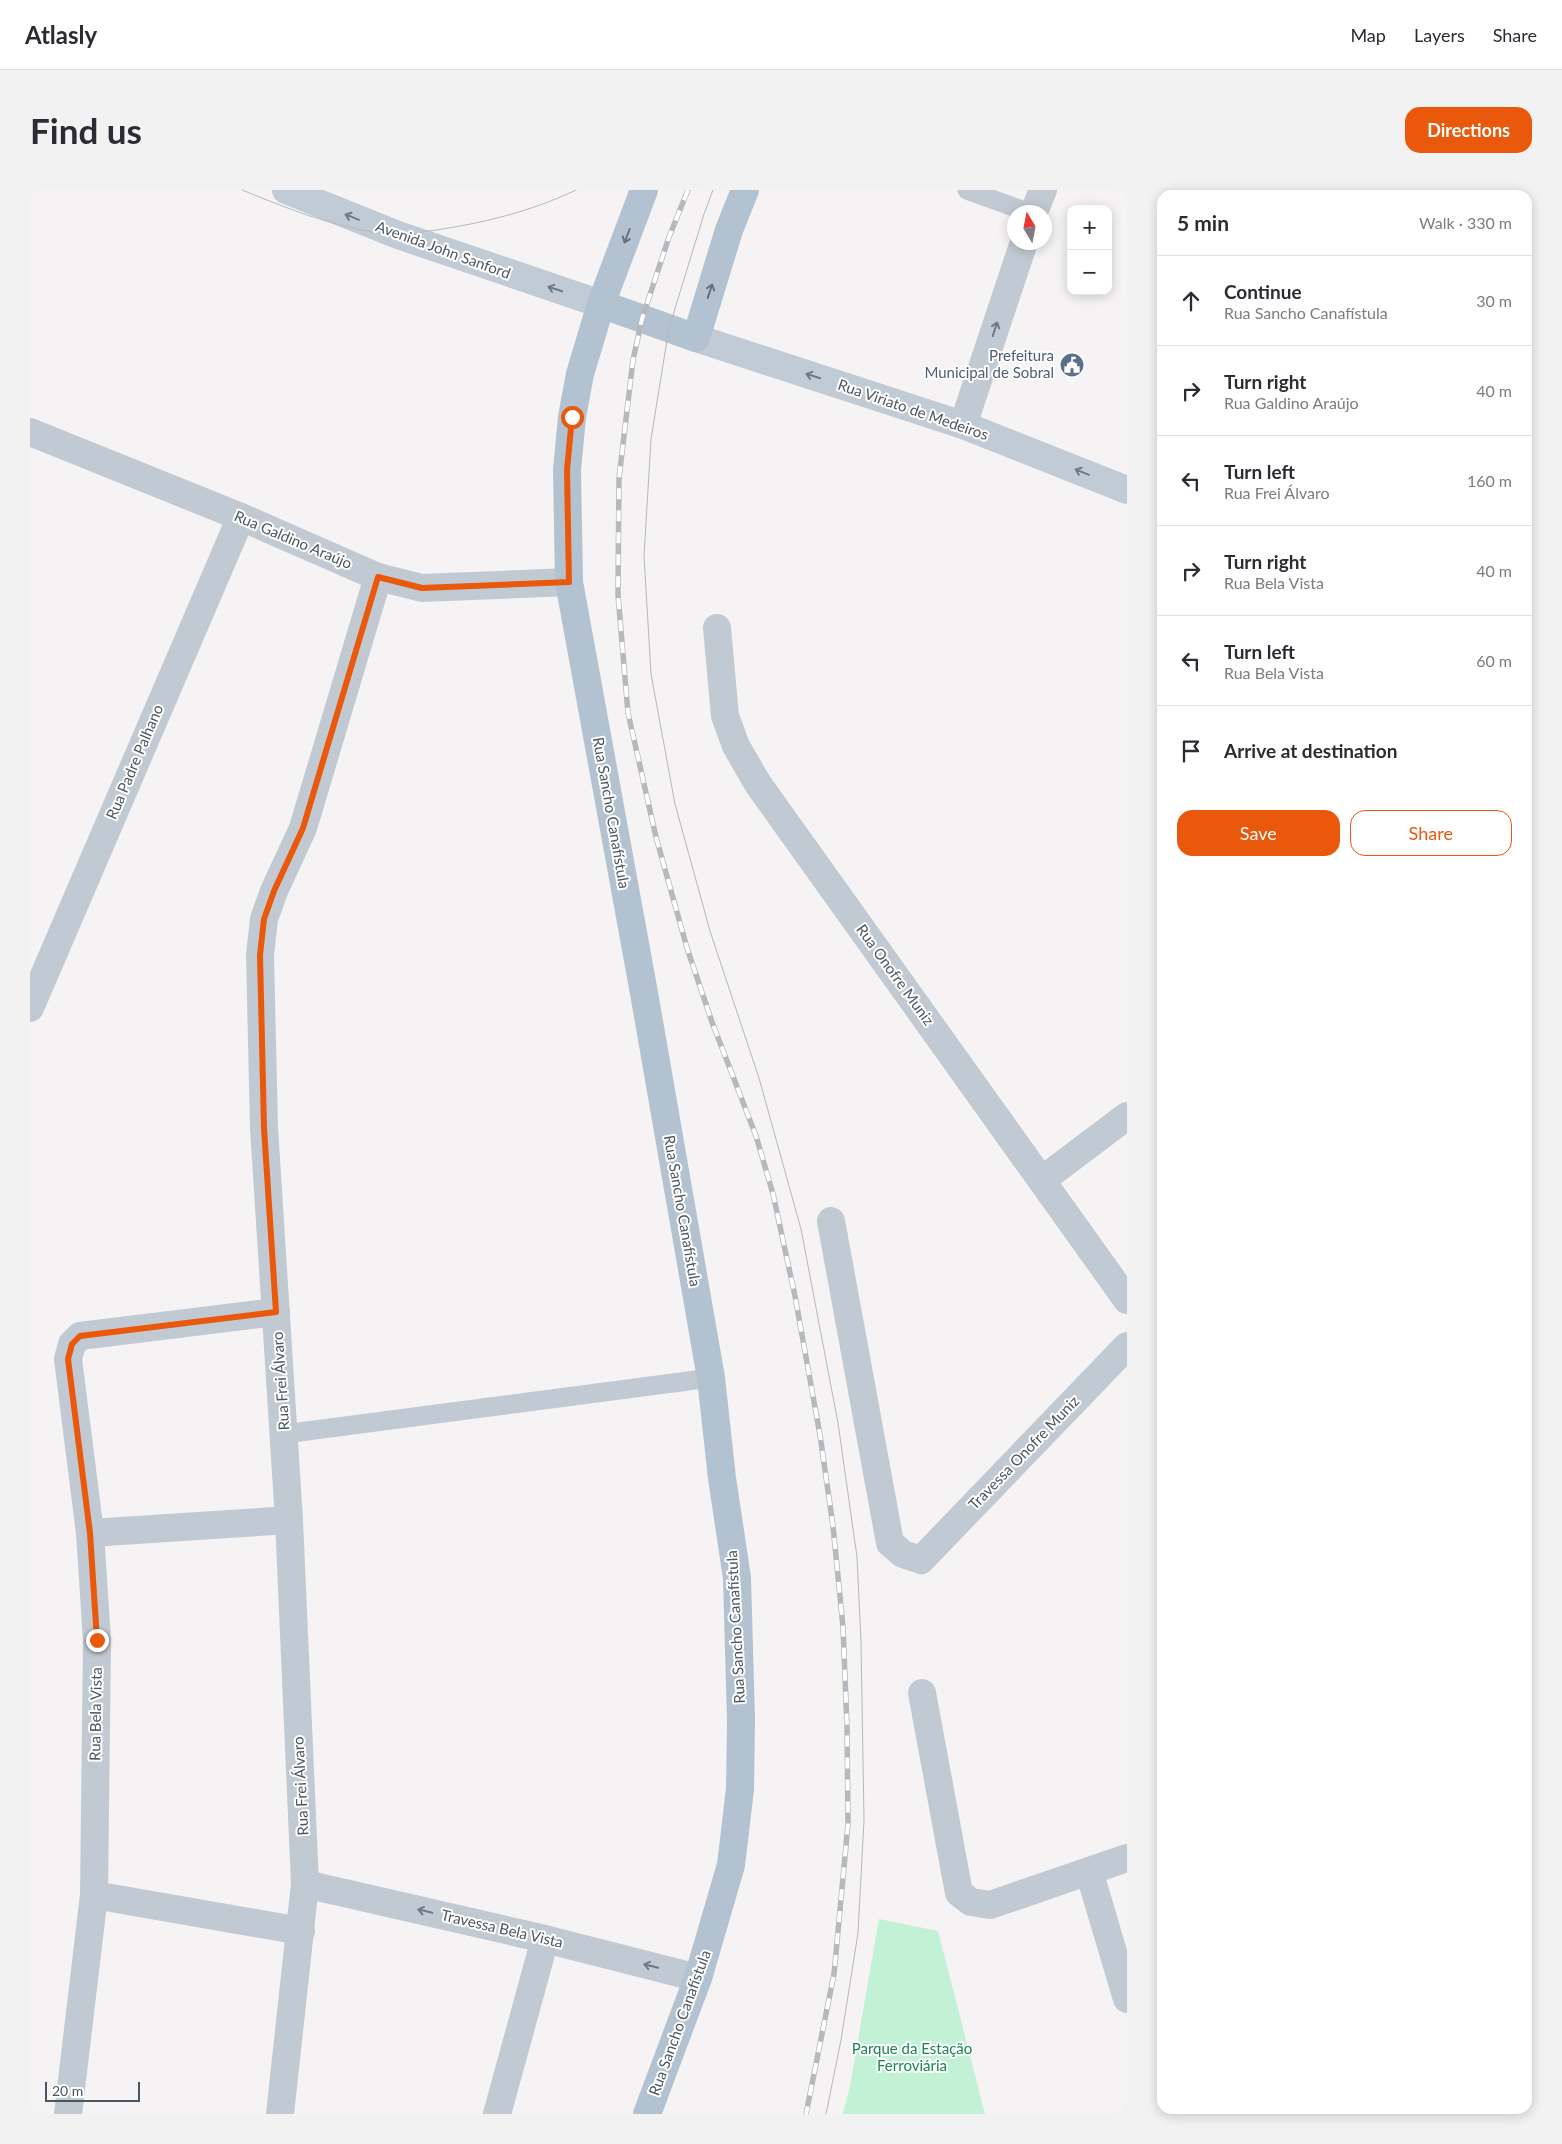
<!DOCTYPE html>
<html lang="en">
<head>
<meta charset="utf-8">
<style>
	:root { --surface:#fff; --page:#f2f2f3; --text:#2b2b33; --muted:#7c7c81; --line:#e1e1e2; --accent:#ea580c }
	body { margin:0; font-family:Lato,sans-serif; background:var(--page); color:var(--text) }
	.controls { position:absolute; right:15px; top:15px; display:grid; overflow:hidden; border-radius:10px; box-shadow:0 2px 12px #0003 }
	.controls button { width:45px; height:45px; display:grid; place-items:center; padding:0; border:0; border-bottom:1px solid var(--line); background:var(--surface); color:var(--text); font:25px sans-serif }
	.compass { position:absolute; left:977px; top:15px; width:45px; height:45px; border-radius:50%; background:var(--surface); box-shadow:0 2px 12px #0003; rotate:350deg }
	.scale { position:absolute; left:15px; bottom:12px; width:95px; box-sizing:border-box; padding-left:5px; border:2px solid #4a5661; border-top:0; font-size:14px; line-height:18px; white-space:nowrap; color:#4a5661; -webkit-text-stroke:4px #fff; paint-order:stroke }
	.stop { position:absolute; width:15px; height:15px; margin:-11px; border:4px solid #ea580c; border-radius:50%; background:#fff }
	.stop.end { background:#ea580c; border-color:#fff; box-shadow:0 1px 5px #0008 }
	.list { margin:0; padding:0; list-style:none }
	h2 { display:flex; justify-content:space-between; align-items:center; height:65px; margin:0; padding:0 20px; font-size:21px }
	h2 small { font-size:16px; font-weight:400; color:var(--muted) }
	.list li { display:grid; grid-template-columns:32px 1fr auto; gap:15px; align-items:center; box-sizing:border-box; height:90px; padding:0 20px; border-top:1px solid var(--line) }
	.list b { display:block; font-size:19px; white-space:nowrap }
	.list p { margin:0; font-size:16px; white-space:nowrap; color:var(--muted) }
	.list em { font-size:16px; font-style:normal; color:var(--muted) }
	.actions { display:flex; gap:10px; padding:15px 20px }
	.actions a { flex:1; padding:11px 0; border:1px solid var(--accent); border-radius:15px; text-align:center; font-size:18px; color:var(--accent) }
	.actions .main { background:var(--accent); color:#fff }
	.icon { flex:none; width:28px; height:28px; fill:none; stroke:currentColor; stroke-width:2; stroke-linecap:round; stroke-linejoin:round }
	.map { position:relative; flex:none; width:1097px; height:1924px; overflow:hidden; border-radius:15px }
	header { display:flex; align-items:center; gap:30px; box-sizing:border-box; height:70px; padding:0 25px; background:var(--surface); border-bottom:1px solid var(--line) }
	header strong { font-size:24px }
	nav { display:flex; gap:28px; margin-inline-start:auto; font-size:18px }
	.intro { display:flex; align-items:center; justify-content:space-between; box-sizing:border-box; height:120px; padding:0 30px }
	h1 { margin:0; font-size:35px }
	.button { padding:12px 22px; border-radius:15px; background:var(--accent); color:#fff; font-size:18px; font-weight:700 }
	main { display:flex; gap:30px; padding:0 30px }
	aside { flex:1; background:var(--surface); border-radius:15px; box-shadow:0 2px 12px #0003 }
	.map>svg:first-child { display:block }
	.green { fill:#c3f1d5 }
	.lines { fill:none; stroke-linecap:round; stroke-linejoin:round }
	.service { stroke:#c1cad2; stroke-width:19 }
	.minor { stroke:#c1cad2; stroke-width:28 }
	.secondary { stroke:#c1cbd6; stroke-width:28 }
	.primary { stroke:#b3c2d1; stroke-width:28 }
	.tram { stroke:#b5b8bd; stroke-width:1 }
	.rail-casing { stroke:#b5b8bd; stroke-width:5.5 }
	.rail { stroke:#fff; stroke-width:4; stroke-dasharray:11; stroke-linecap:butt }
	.oneway { stroke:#6e7984 }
	.oneway2 { stroke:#64717d }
	.oneway3 { stroke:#6e7983 }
	.route { stroke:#ea580c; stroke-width:6 }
	.labels { text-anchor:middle; stroke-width:4; stroke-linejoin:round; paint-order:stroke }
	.street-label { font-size:15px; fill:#4a5661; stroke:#fff }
	.service-label { font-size:15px; fill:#4e5e75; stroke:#fff; text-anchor:end }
	.park-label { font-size:15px; fill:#17864f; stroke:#fff }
</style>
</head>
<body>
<header>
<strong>Atlasly</strong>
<nav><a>Map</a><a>Layers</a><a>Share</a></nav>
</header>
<div class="intro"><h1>Find us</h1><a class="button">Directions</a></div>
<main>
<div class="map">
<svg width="1097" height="1924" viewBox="0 0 1097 1924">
	<rect width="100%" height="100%" fill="#f5f3f3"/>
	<!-- green -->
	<path class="green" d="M849,1729l59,12 47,183h-142l7,-28z"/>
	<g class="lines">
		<!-- service -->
		<g class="service">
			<path d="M937,0l60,22"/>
			<path d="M254,1244l427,-56"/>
		</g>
		<!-- minor -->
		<g class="minor">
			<path d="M1004,22l9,-22"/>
			<path d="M933,235l61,-183"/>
			<path d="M0,242l211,85 137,60 44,11 147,-6"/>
			<path d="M687,438l8,88 11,30 22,38 369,516"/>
			<path d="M0,818l211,-491"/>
			<path d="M1012,990l85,-64"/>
			<path d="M801,1031l59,322 13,11 18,6 206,-214"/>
			<path d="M60,1343l199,-13"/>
			<path d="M892,1503l37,200 12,9 19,3 137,-47"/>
			<path d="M1059,1681l38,128"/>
			<path d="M275,1694l240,55 153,39"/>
			<path d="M64,1705l207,36"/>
			<path d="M38,1924l26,-219 3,-255 -7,-107 -22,-174 4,-15 8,-8 196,-24"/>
			<path d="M250,1924l25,-230 -16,-364 -25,-392 -4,-173 4,-36 10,-28 29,-63 75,-251"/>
			<path d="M467,1924l48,-175"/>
		</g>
		<!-- secondary -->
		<g class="secondary">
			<path d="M256,0l112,45 203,69"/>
			<path d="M666,148l267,87 164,65"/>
		</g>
		<!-- primary -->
		<g class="primary">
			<path d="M614,0l-43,114 -21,70 -8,43 -5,53 2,112 75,411 67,385 11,100 15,100 4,142 -1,69 -9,76 -33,113 -51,136"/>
			<path d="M571,114l95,34 33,-108 16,-40"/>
		</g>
		<!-- tram -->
		<g class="tram">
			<path d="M212,0c52,21 96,39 153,45 11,1 23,-3 34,-4 51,-7 101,-19 147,-41"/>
			<path d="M683,0l-9,24 -35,114 -18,111 -7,117 7,118 24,130 35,127 49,147 42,151 37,194 19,134 4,85 3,178 -6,113 -17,107 -15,74"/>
		</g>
		<defs>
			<path id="rail" d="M658,0l-19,47 -27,82 -9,41 -14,118 -1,117 10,118 28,124 31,111 25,74 44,114 17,58 22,102 25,139 13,91 10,101 4,100 1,97 -14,150 -28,140"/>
		</defs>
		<!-- rail casing -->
		<use href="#rail" class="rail-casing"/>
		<!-- rail -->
		<use href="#rail" class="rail"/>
	</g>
	<!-- one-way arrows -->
	<defs><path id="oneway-shaft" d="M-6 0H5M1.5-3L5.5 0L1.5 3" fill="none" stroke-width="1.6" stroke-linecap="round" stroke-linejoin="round" transform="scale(1.25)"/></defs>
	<g class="oneway">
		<use href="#oneway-shaft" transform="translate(322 27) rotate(-158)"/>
		<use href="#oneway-shaft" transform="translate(525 99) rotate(-162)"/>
		<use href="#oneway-shaft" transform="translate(783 186) rotate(-162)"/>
		<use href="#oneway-shaft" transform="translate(1052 282) rotate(-158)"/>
	</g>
	<g class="oneway2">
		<use href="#oneway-shaft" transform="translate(597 46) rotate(111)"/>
		<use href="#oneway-shaft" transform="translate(680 101) rotate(-72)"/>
	</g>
	<g class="oneway3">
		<use href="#oneway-shaft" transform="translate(965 139) rotate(-72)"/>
		<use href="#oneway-shaft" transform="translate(395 1721) rotate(-167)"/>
		<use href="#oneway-shaft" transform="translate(621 1776) rotate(-166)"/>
	</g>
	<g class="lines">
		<!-- route -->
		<path class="route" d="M67,1450l-7,-107 -22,-174 4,-15 8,-8 196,-24 -12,-184 -4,-173 4,-36 10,-28 29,-63 75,-251 44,11 147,-6 -2,-112 5,-53"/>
	</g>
	<!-- icons -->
	<defs>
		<symbol id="civic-disc" viewBox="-11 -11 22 22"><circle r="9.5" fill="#5c6f8a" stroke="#fff"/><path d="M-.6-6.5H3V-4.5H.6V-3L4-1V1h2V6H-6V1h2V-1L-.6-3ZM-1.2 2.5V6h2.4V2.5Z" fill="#fff"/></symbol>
	</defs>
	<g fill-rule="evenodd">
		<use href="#civic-disc" x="1028" y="161" width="28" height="28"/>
	</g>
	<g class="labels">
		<!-- street labels -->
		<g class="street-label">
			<text transform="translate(413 60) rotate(20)" y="5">Avenida John Sanford</text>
			<text transform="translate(883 220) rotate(19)" y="5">Rua Viriato de Medeiros</text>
			<text transform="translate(263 350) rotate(23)" y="5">Rua Galdino Araújo</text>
			<text transform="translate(105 572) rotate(-67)" y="5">Rua Padre Palhano</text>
			<text transform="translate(581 623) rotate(80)" y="5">Rua Sancho Canafístula</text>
			<text transform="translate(865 785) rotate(54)" y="5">Rua Onofre Muniz</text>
			<text transform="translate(652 1021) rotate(80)" y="5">Rua Sancho Canafístula</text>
			<text transform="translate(251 1191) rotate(-94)" y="5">Rua Frei Álvaro</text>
			<text transform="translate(994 1263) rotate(-46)" y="5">Travessa Onofre Muniz</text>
			<text transform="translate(706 1437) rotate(-93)" y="5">Rua Sancho Canafístula</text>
			<text transform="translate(66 1524) rotate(-89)" y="5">Rua Bela Vista</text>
			<text transform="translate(271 1596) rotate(-93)" y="5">Rua Frei Álvaro</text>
			<text transform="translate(472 1739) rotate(13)" y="5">Travessa Bela Vista</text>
			<text transform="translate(650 1833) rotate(-70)" y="5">Rua Sancho Canafístula</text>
		</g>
		<!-- service labels -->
		<g class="service-label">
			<text x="1024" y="171">Prefeitura<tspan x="1024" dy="17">Municipal de Sobral</tspan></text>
		</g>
		<!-- park labels -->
		<g class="park-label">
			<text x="882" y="1864">Parque da Estação<tspan x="882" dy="17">Ferroviária</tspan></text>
		</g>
	</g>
</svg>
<div class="controls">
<button>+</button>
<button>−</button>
</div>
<svg class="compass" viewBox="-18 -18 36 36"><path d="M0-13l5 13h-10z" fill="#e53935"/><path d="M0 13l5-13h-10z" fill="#7c7c81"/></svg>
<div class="scale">20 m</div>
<div class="stop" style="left:542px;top:227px"></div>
<div class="stop end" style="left:67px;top:1450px"></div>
</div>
<aside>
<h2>5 min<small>Walk · 330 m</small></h2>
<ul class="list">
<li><svg class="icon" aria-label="ahead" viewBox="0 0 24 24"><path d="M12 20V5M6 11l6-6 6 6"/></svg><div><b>Continue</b><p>Rua Sancho Canafístula</p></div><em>30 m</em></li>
<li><svg class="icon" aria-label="right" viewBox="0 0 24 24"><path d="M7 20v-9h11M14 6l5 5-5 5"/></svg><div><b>Turn right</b><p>Rua Galdino Araújo</p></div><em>40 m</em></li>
<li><svg class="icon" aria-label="left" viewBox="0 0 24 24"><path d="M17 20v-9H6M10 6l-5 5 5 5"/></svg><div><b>Turn left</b><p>Rua Frei Álvaro</p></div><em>160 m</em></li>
<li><svg class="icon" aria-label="right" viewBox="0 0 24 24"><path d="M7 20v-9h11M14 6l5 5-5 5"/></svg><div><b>Turn right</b><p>Rua Bela Vista</p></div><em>40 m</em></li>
<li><svg class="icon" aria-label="left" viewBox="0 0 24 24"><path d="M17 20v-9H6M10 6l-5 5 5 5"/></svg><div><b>Turn left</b><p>Rua Bela Vista</p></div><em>60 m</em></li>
<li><svg class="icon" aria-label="arrive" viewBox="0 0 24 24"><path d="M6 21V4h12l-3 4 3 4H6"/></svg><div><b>Arrive at destination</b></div></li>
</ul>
<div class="actions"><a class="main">Save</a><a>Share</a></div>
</aside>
</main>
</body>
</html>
